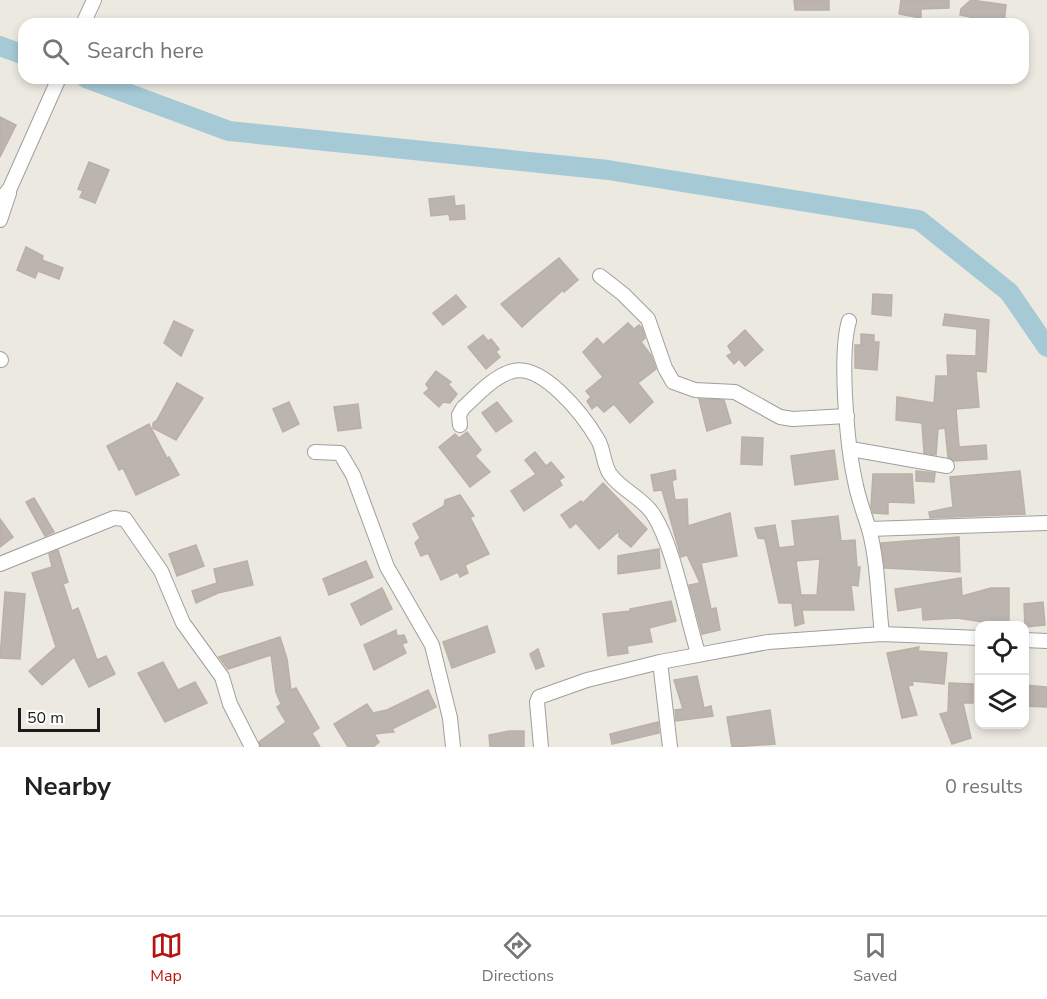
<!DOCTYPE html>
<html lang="en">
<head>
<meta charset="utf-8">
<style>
	:root { --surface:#fff; --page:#f2f2f2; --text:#222; --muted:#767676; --line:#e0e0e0; --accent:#b61411 }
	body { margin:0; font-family:"Nunito Sans",sans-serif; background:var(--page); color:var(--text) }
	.controls { position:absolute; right:18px; bottom:18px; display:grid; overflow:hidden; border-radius:12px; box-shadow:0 3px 9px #0003 }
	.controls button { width:54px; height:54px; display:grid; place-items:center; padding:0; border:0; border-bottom:2px solid var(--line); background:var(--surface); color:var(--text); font:30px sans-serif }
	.scale { position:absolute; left:18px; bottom:15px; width:82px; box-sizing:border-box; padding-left:6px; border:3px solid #1b1b1b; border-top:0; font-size:16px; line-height:21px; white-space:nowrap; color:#1b1b1b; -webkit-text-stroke:4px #fff; paint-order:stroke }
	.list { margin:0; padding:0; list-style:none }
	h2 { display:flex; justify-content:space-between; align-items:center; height:78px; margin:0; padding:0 24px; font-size:26px }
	h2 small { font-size:20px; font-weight:400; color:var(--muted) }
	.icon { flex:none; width:33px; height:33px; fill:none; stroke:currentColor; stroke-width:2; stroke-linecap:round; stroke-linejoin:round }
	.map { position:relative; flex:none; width:1047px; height:747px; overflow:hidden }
	.search { position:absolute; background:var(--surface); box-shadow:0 3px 9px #0003; left:18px; right:18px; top:18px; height:66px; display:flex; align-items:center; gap:15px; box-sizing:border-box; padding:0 21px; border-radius:18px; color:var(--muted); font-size:22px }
	.sheet { height:168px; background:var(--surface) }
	nav { display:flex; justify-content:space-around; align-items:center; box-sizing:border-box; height:84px; border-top:2px solid var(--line); background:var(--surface); font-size:16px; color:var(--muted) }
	nav a { display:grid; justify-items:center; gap:3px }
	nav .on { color:var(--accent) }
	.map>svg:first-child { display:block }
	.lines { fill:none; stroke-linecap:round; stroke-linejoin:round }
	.river { stroke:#a5cad6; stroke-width:20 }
	.building { fill:#bcb4ae; stroke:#bcb0a5; stroke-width:1.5; fill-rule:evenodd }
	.minor-casing { stroke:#9f9f9f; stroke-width:16 }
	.minor { stroke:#fff; stroke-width:14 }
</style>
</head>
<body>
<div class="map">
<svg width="1047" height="747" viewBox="0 0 1047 747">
	<rect width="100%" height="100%" fill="#ece9e1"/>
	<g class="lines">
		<!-- river -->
		<g class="river">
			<path d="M0,46l24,9"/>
			<path d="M86,78l143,53 379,39 311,50 90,72 38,55"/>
		</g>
	</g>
	<!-- building -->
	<g class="building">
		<path d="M794,0h35v10h-34z"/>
		<path d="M901,0h48v8l-28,1v9l-22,-4z"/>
		<path d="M971,0l35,5 -2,19 -44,-9 1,-6z"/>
		<path d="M0,117l16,8 -16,32z"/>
		<path d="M89,162l20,8 -14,33 -15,-6 3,-6 -5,-2z"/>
		<path d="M454,196l1,10 9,-1 1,14 -15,1 -1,-6 -18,2 -2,-17z"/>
		<path d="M26,247l17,9 -1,4 21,8 -4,11 -21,-8 -3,7 -18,-8z"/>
		<path d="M559,258l19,22 -14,12 -1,-2 -41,37 -21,-23z"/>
		<path d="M873,294l19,1 -1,21 -19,-2z"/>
		<path d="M456,295l10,12 -23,18 -10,-12z"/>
		<path d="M945,314l44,6 -3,52 -10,-1 3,36 -23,2 3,38 27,-2 1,14 -33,2 -6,-4 -3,-29 -7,1 -2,26 -12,-2 -2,-30 -26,-3 1,-23 37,6 2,-27h12l-1,-21 29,1 1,-27 -34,-4z"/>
		<path d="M174,321l19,9 -12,26 -17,-13z"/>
		<path d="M628,323l6,6 5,-4 3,3 3,10 -4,4 10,13 5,14 -18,14 15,19 -23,21 -16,-19 -10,8 -7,-7 -5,4 -5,-8 4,-4 -5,-6 17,-14 -20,-25 14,-14 6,7z"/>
		<path d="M745,330l18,20 -18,16 -6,-7 -5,5 -7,-8 5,-3 -4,-7z"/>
		<path d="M861,334l13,1v7h5l-2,28 -22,-2v-23h6z"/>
		<path d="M483,335l5,6 3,-2 8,10 -3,3 4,5 -14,12 -18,-22z"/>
		<path d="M436,371l15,11 -3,2 9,10 -7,9 -7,-1 -4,5 -15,-14 5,-4 -3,-5z"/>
		<path d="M177,383l26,15 -27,42 -23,-12v-5l4,-3z"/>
		<path d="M699,399l25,1 7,23 -24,8z"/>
		<path d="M289,402l10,22 -16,8 -10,-23z"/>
		<path d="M497,402l15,19 -16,11 -14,-19z"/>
		<path d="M358,404l3,24 -23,3 -4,-24z"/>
		<path d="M149,424l18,34 2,-1 10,18 -43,20 -13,-27 -4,2 -12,-24z"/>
		<path d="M467,432l14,18 -6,6 15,16 -20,15 -31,-40 16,-13 4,4z"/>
		<path d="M742,437l21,1 -1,27 -21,-1z"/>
		<path d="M834,450l4,29 -43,6 -4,-29z"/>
		<path d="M535,452l11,14 5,-4 13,15 -5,3 3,5 -38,26 -13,-20 25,-17 -11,-14z"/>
		<path d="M675,470l1,9 -4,2 3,19 12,-1 1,27 42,-13 7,43 -36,7 10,46 5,-1 4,22 -18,4 -13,-49 11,-2 -13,-28 -6,2 -19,-67 -8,1 -3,-16z"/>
		<path d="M916,471l19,2 -1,9 -18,-1z"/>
		<path d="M1020,471l5,43 -95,4 -1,-6 24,-5 -3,-30z"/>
		<path d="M873,474h39l2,29 -26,-1v12l-15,-1 -2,-7z"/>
		<path d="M603,483l44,46 -16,18 -12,-10v-6l-20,18 -23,-26 -6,5 -9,-13 20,-14 2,2z"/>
		<path d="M460,495l14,21 -4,1 19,37 -24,11 3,8 -8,4 -2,-5 -17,8 -13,-27 -7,3 -6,-13 5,-5 -7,-14 31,-18 1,-6z"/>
		<path d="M34,498l20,34 -9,4 -19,-34z"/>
		<path d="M838,516l3,25 14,-1 2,27h3l-2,19 -7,-1 3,25h-52l2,13 -9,3 -3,-23h-13l-14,-64 -7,-1 -3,-10 20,-3 4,23 16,-2 -3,-25zM820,559l-3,36h-16l-5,-34z"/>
		<path d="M0,519l13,18 -13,10z"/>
		<path d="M959,537l1,35 -75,-4 -4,-25z"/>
		<path d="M196,545l8,21 -27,10 -8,-22z"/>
		<path d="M659,549l1,19 -42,6v-18z"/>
		<path d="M58,550l10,32 -5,2 9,27 6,-3 19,52 9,-4 9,18 -26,13 -15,-30 -32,28 -13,-14 27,-24 -24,-74 20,-6 -3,-13z"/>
		<path d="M247,561l6,24 -35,8 -22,10 -4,-12 25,-8 -3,-14z"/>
		<path d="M366,561l7,16 -44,18 -6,-16z"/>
		<path d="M961,578l1,18 29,-8h18v38l-52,-8 -34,2 -1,-13 -24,4 -3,-22z"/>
		<path d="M382,588l10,21 -31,16 -10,-21z"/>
		<path d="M5,592l20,2 -5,65 -20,-1z"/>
		<path d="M671,601l5,20 -27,7 3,14 -25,4 1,7 -20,3 -5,-42 28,-3 -1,-2z"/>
		<path d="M1043,602l2,23 -20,2 -1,-23z"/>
		<path d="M487,626l8,26 -43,16 -9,-26z"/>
		<path d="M396,630l1,6 7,-1 3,7 -5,2 4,9 -32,17 -10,-25z"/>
		<path d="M280,637l7,22 4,31 5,-2 23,40 -7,5 8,14h-59l-2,-5 27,-20 -9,-15 4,-3 -5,-12 -5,-37 -43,14 -9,-12z"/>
		<path d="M919,647l-1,4 29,2 -3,31 -32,-3 1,4 -5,1 9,29 -15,3 -15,-65z"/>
		<path d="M538,649l6,17 -8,3 -6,-15z"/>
		<path d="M163,662l15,28 17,-8 12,21 -42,19 -27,-49z"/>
		<path d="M697,676l7,32 7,-2 2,10 -37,5 -1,-11 8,-1 -9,-29z"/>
		<path d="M949,683l24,1v19h-10l8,35 -19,6 -12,-30 8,-2z"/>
		<path d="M1024,685l23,2v20l-23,-1z"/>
		<path d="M428,690l8,17 -44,22 2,3 -20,2 5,8 -6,5h-25l-14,-23 33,-20 6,9 14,-3z"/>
		<path d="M770,710l5,34 -43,3 -5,-30z"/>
		<path d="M658,722l1,11 -47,11 -2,-10z"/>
		<path d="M509,731h15v16h-34l-1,-12z"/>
	</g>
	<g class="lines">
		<defs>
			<g id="minor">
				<path d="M83,24l11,-24"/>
				<path d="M0,201l10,-13 49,-110"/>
				<path d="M0,220l9,-27"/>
				<path d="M600,276l23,18 25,25 17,49 8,14 22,8 40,2 45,25 13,2 54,-3"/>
				<path d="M849,321c-10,34 -2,124 6,160 3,17 9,32 14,48 9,33 9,71 13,105"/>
				<path d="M0,359l1,1"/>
				<path d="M460,425l-1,-10 4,-7c14,-13 29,-30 47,-36 31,-12 74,44 88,68 6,10 5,24 12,34 11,16 32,23 43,40 21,32 33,101 45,139"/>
				<path d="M851,449l96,17"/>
				<path d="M315,452l25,1 13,22 34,92 45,78 18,73 3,29"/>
				<path d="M869,529l178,-6"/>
				<path d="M0,564l114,-46 11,1 36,52 22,52 39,54 8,27 22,43"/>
				<path d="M1024,640l23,1"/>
				<path d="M660,662l10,85"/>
				<path d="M541,747l-4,-45 2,-5 48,-17 73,-18 108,-20 114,-8 98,4"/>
			</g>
		</defs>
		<!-- minor casing -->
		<use href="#minor" class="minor-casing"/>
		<!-- minor -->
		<use href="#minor" class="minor"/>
	</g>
</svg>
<div class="controls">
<button><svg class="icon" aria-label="locate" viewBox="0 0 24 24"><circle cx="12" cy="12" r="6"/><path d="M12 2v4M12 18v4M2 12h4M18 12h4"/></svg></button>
<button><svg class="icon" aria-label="layers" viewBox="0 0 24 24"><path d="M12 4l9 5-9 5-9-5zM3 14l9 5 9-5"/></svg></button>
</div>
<div class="scale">50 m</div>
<div class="search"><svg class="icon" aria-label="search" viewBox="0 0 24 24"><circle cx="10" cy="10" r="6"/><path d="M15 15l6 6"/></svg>Search here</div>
</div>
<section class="sheet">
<h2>Nearby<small>0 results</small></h2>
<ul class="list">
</ul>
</section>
<nav>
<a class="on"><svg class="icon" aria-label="map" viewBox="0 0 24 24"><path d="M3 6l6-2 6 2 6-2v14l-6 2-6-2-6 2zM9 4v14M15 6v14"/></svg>Map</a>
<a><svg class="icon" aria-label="directions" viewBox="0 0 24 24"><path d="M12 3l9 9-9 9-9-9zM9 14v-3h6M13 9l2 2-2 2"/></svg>Directions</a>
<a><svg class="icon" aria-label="saved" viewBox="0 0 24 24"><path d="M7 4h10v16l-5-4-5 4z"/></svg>Saved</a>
</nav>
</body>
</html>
